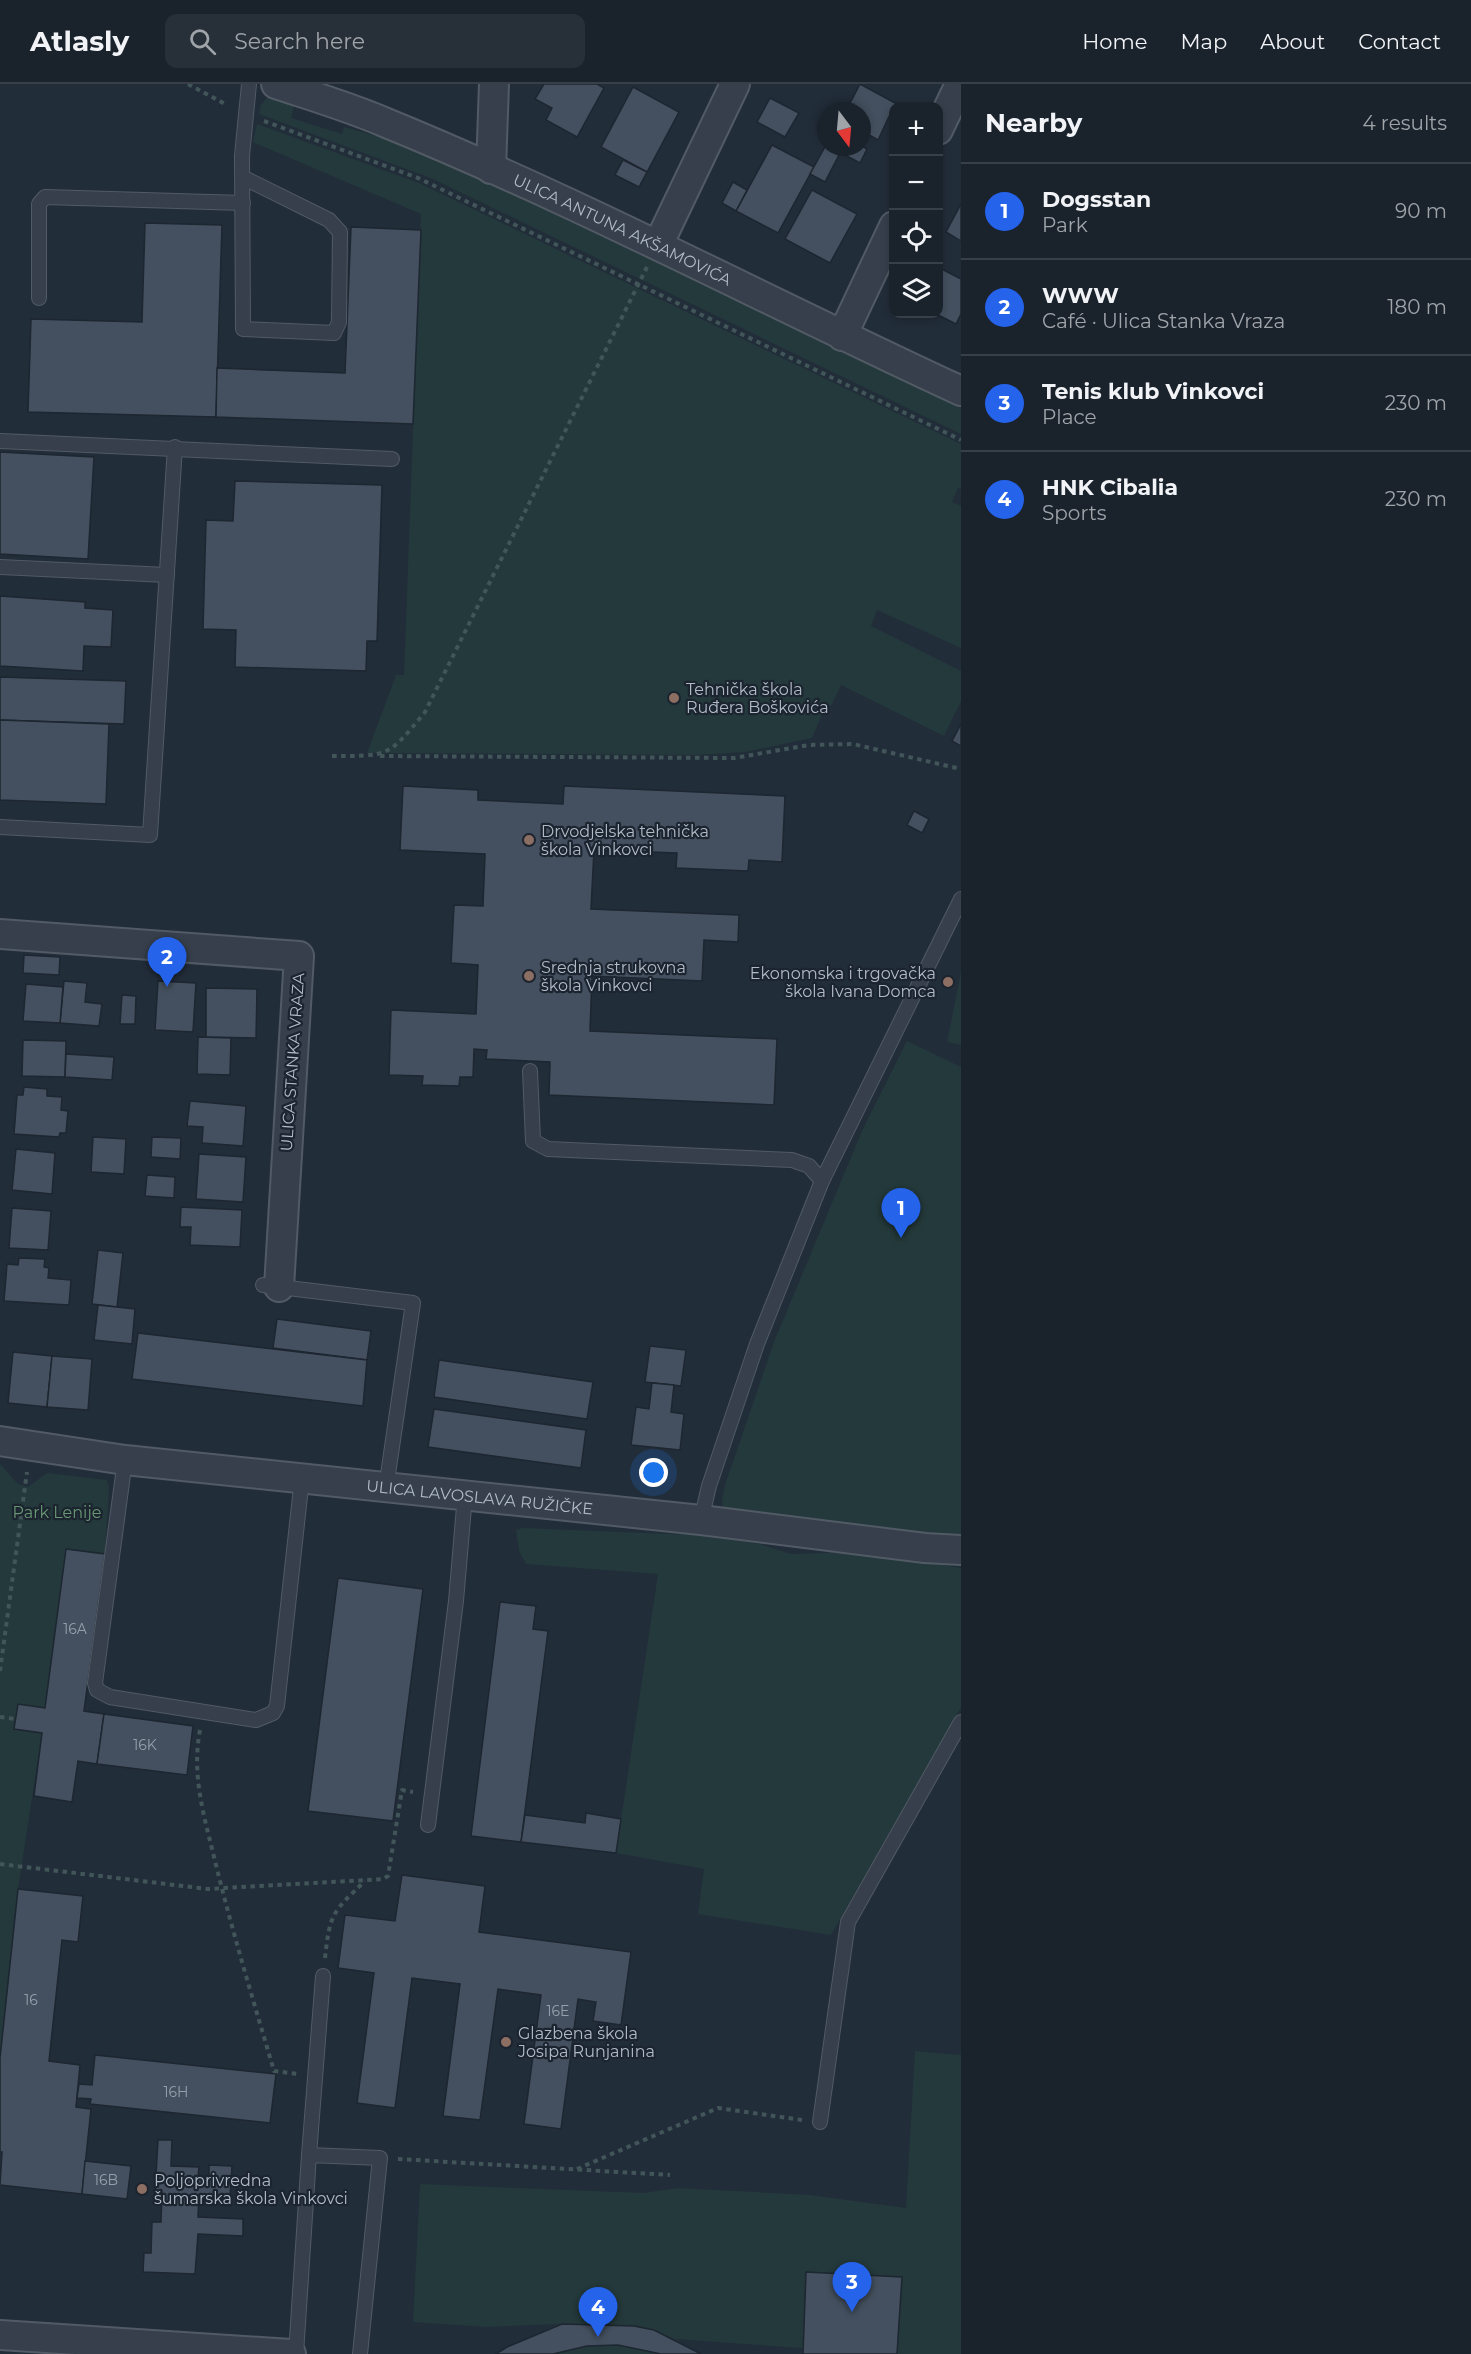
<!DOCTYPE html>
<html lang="en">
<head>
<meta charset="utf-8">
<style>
	:root { --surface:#1a222c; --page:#272f38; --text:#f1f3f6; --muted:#9fa4a9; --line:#383f48; --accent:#2563eb }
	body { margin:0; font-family:Montserrat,sans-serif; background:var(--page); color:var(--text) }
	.controls { position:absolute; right:18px; top:18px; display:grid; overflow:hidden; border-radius:12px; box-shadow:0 3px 9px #0003 }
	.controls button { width:54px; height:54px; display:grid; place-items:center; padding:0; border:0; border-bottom:2px solid var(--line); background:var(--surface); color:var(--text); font:30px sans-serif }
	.compass { position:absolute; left:817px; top:18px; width:54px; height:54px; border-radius:50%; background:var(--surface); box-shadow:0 3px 9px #0003; rotate:164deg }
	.you { position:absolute; left:654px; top:1389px; width:21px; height:21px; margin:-15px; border:4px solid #fff; border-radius:50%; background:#1a73e8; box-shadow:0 0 0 9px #1a73e833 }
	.badge { display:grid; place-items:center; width:39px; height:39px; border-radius:50%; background:var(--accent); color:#fff; font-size:20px; font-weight:700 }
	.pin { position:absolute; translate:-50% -50px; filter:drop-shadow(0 2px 3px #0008) }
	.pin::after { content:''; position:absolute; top:32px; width:21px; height:18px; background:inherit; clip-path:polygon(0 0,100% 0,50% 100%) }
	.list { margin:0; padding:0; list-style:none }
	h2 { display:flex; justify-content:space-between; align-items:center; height:78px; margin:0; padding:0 24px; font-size:26px }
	h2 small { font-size:20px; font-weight:400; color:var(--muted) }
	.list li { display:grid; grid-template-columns:39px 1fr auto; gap:18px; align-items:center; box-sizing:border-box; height:96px; padding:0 24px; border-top:2px solid var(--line) }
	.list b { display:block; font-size:22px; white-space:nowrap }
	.list p { margin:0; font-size:20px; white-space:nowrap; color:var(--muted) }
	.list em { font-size:20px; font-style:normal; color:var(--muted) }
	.icon { flex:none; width:33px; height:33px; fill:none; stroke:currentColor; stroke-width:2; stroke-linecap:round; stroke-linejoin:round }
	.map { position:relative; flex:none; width:961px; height:2270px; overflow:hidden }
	header { display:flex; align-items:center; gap:36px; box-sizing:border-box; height:84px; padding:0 30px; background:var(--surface); border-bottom:2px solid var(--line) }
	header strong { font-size:28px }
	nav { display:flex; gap:33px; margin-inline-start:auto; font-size:21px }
	.search { width:420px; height:54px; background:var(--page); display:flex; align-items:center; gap:15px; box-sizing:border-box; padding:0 21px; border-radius:12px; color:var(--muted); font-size:22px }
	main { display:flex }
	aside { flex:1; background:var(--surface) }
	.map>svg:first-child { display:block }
	.green { fill:#24393b }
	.building { fill:#44505f; stroke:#1d2631; stroke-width:1.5 }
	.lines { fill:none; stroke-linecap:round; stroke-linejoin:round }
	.service-casing { stroke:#515a65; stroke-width:16 }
	.minor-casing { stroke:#515a65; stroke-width:32 }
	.path { stroke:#425659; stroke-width:4; stroke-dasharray:4.5 4.5; stroke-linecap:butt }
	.service { stroke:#363f4b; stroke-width:14 }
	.minor { stroke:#363f4b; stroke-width:28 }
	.education-dot { fill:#8d6e63; stroke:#1b242f; stroke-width:2 }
	.labels { text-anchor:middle; stroke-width:4.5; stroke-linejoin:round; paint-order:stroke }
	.number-label { font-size:14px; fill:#96a0ad }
	.street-label { font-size:16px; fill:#b1bac7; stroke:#1b242f }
	.poi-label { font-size:16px; fill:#b1bac7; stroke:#1b242f; text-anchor:start }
	.park-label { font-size:16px; fill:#699773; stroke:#1b242f }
</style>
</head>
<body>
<header>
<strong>Atlasly</strong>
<div class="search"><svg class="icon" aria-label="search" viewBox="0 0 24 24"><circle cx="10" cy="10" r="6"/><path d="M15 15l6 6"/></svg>Search here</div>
<nav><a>Home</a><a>Map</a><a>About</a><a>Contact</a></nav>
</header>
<main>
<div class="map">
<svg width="961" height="2270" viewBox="0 0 961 2270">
	<rect width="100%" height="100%" fill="#222d3a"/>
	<!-- green -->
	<g class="green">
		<path d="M271,9l24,9 -4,16 51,16 2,-7 61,17 556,261v29l-528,-255 -174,-65 2,-9z"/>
		<path d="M257,40l162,59 542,261v45l-3,-1 -6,14 9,4v142l-84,-38 -6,16 90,45v30l-17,35 -103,-51 -10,21 -5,-1 -14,33 -67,14 -48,3 -330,-2 29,-78h8l17,-461 -168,-72z"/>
		<path d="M961,888v73l-14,-3z"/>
		<path d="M907,957l54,26v472l-238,-29 -1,-11 3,-14 49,-143 88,-211z"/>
		<path d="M0,1380l18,20 10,3 19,-14 60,7 2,7 -4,67 -39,-5 -21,159 -27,-3 -3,24 27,4 -24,156 -18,169z"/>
		<path d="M523,1444l172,7 65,9 31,10 68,-2 102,16v139l-130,228 -133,-21 6,-45 -88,-16 42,-279 -132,-10 -7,-13 -3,-21z"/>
		<path d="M915,1967l46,4v299h-158l-1,-6 -127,-9 26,15h-205l11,-7 52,-23 -73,3 -73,-5 7,-138 223,9 35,-5 132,7 96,13z"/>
	</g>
	<!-- building -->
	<g class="building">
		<path d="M544,0h53l7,4 -27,49 -31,-17 6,-12 -17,-9z"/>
		<path d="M860,0l37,20 -3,2 -16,34 -16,-9v-20h-16z"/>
		<path d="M633,3l46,25 -32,60 -46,-25z"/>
		<path d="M770,14l29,15 -14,24 -28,-15z"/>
		<path d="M772,61l42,22 -36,66 -42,-22z"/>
		<path d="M826,61l14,8 -15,29 -15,-8z"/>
		<path d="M862,62l5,3 -7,14 -30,-16z"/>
		<path d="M623,76l24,12 -8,15 -24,-12z"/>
		<path d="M733,98l14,8 -11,21 -14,-8z"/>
		<path d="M812,106l45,24 -27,49 -45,-24z"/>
		<path d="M961,120v37l-15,-9z"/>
		<path d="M145,139l77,2 -6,192 -188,-5 3,-93 111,3z"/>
		<path d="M351,143l70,3 -8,194 -197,-7 1,-49 128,5z"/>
		<path d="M938,183l23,12v35l-5,10 -20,-10h2z"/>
		<path d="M0,368l94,5 -6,102 -88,-5z"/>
		<path d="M235,397l147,4 -5,156h-10l-1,30 -131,-4 1,-37 -33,-1 3,-109 27,1z"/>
		<path d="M0,512l85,6v6l28,2 -2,37 -27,-1 -1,25 -83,-5z"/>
		<path d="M0,593l126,4 -2,43 -124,-4z"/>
		<path d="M0,636l109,4 -3,80 -106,-4z"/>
		<path d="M961,640v22l-9,-5z"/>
		<path d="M403,702l75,4v10l85,4 1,-18 221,10 -3,66 -33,-2 -1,11 -72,-3 1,-15 -83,-3 -3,59 148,6 -1,27 -34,-2 -2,41 -110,-5 -2,55 187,8 -3,66 -225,-10 1,-33 -64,-3 1,-9 -13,-1 -1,28h-13l-1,9 -37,-1 1,-9 -34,-1 2,-65 85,4 2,-49 -27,-2 3,-58 29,1 2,-52 -85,-4z"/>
		<path d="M914,727l15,8 -7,14 -15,-8z"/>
		<path d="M24,871l36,2 -1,18 -36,-2z"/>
		<path d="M64,897l23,2 -2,19 17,2 -3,22 -39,-3z"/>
		<path d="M158,897l38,2 -3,49 -38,-2z"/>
		<path d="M26,900l37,3 -3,36 -37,-2z"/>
		<path d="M206,904l51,1 -1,49 -50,-1z"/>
		<path d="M122,911l14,1 -1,28h-15z"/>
		<path d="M198,953l33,1 -1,37 -33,-1z"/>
		<path d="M23,956l43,1 -1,36 -43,-1z"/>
		<path d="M66,970l48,3 -2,23 -47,-3z"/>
		<path d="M24,1003l23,2v7l15,1 -1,13 7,1 -2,22h-6l-1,4 -45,-3 3,-39h6z"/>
		<path d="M190,1017l56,5 -3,40 -41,-3 1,-16 -16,-1z"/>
		<path d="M93,1053l33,2 -2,35 -33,-2z"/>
		<path d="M152,1053l29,1 -1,21 -29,-2z"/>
		<path d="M16,1065l39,4 -3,41 -40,-4z"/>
		<path d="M199,1070l47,3 -3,45 -47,-3z"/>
		<path d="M147,1091l28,2 -1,21 -29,-2z"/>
		<path d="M181,1123l61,3 -2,37 -50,-2 1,-18h-11z"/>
		<path d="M12,1124l39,3 -3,39 -39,-2z"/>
		<path d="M98,1166l25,3 -6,54 -25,-3z"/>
		<path d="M19,1174l26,1 -1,8 5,1 -1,10 23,2 -2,25 -65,-4 3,-37 11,1z"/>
		<path d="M98,1221l37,4 -3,35 -38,-4z"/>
		<path d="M277,1235l94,12 -4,29 -94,-12z"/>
		<path d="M138,1249l229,27 -4,46 -231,-27z"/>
		<path d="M650,1262l36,4 -5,36 -36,-4z"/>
		<path d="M13,1268l39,4 -5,51 -39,-4z"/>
		<path d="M52,1272l40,3 -4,51 -41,-3z"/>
		<path d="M439,1276l154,22 -6,37 -153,-22z"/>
		<path d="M652,1299l22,2 -3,27 13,2 -4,36 -49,-5 5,-38 13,2z"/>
		<path d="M434,1325l152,21 -5,38 -153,-21z"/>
		<path d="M66,1465l39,5 -21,157 20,3 -7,50 -19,-3 -6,41 -38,-6 8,-63 -28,-4 4,-25 27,4z"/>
		<path d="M338,1494l85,11 -30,232 -85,-10z"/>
		<path d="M500,1518l36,4 -3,23 15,2 -27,211 -50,-6z"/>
		<path d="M104,1630l89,12 -6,49 -90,-11z"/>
		<path d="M586,1729l35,6 -5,34 -95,-11 4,-27 60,8z"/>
		<path d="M402,1791l83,11 -6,46 152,20 -10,73 -28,-4 3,-19 -18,-3 -17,130 -37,-5 17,-129 -43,-6 -18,131 -37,-4 17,-132 -48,-6 -17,130 -38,-5 17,-130 -36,-5 7,-53 50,6z"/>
		<path d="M18,1805l65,7 -5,46 -16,-2 -13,121 31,4 -4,42 15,2 -9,85 -82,-9 2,-33h-2v-94z"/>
		<path d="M95,1971l181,19 -6,49 -180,-19 1,-5 -14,-1 2,-14 13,1z"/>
		<path d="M158,2056h14l-1,26 28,1 -1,10h11v-12l23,1 -2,31 -31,-2 -1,22 45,2v17l-45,-2 -3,40 -52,-2 1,-19h7l1,-31h9l1,-29 -7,-1z"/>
		<path d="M85,2077l46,5 -4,33 -45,-5z"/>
		<path d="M806,2188l96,5 -5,77h-94z"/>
		<path d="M562,2240l72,2 20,4 47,24h-40l-43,-9 -31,1 -34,8h-57l11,-7z"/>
	</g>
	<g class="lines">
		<defs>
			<g id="service">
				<path d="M242,93l87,43 11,12 -1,90 -5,11 -91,-4 -1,-173 7,-72"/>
				<path d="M39,214v-94l6,-7 198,6"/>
				<path d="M0,357l392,18"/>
				<path d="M0,483l167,8"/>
				<path d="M0,743l150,8 25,-388"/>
				<path d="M530,987l3,70 15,8 244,11 17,6 13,15"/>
				<path d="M263,1201l150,18 -27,185"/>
				<path d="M125,1376l-30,223 2,7 13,7 146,23 17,-7 4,-7 25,-228"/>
				<path d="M701,1436l8,-34 48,-142 65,-163 139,-282"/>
				<path d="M428,1741l28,-224 9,-106"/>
				<path d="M820,2038l28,-200 113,-200"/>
				<path d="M309,2071l14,-179"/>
				<path d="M296,2270l13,-199 71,3 -20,196"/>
			</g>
			<g id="minor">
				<path id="s1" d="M276,0c36,12 73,23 108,38 196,80 384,180 577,269"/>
				<path d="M938,46l22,-46"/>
				<path d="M491,85l3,-85"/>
				<path d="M658,161l77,-161"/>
				<path d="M842,252l52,-110"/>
				<path d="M0,850l299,22 -20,331"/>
				<path id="s2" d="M0,1357l125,19 576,60 224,28 36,2"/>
				<path d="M0,2251l291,19"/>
			</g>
		</defs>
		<!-- service casing -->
		<use href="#service" class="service-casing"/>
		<!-- minor casing -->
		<use href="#minor" class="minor-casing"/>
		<!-- path -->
		<g class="path">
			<path d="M188,0l39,21"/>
			<path d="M264,37l154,57 543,262"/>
			<path d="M332,672c58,0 56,1 93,-44l222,-445"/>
			<path d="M380,672l354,2 75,-13 44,-1 108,25"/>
			<path d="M0,1587l27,-199"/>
			<path d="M0,1633l16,2"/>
			<path d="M200,1646c-9,47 5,89 16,135 17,69 38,138 58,206l24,3"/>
			<path d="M0,1780l208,25 175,-10 5,-3 14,-86 11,2"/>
			<path d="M325,1874c5,-46 8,-46 40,-77"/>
			<path d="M398,2075l272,16"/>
			<path d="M577,2085l141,-61 84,12"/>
		</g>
		<!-- service -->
		<use href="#service" class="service"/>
		<!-- minor -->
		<use href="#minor" class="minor"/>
	</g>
	<!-- markers -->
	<g class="education-dot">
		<circle cx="674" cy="614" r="6"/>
		<circle cx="529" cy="756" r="6"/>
		<circle cx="529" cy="892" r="6"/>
		<circle cx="948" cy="898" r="6"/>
		<circle cx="506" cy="1958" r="6"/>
		<circle cx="142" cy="2105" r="6"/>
	</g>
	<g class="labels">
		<!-- number labels -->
		<g class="number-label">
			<text x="75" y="1550">16A</text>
			<text x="145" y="1666">16K</text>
			<text x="31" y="1921">16</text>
			<text x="558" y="1932">16E</text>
			<text x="176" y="2013">16H</text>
			<text x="106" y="2101">16B</text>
		</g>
		<!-- street labels -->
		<g class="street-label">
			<text dy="6" stroke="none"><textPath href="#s1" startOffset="376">ULICA ANTUNA AKŠAMOVIĆA</textPath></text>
			<text transform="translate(292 978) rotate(-86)" y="6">ULICA STANKA VRAZA</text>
			<text dy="6" stroke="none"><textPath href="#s2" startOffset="483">ULICA LAVOSLAVA RUŽIČKE</textPath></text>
		</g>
		<!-- poi labels -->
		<g class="poi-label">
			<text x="686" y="611">Tehnička škola<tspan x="686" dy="18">Ruđera Boškovića</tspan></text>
			<text x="541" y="753">Drvodjelska tehnička<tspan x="541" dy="18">škola Vinkovci</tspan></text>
			<text x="541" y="889">Srednja strukovna<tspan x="541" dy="18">škola Vinkovci</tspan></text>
			<text x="936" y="895" text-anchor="end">Ekonomska i trgovačka<tspan x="936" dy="18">škola Ivana Domca</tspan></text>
			<text x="518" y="1955">Glazbena škola<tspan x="518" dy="18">Josipa Runjanina</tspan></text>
			<text x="154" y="2102">Poljoprivredna<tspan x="154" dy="18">šumarska škola Vinkovci</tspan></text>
		</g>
		<!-- park labels -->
		<g class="park-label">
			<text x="57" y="1434">Park Lenije</text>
		</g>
	</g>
</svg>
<div class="controls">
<button>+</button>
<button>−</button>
<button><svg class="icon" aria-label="locate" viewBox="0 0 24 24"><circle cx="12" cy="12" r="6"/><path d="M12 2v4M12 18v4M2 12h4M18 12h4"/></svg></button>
<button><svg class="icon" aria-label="layers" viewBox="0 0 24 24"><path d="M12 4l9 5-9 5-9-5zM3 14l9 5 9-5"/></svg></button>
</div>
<svg class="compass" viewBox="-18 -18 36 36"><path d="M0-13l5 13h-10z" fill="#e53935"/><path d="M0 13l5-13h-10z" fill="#9fa4a9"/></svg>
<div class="you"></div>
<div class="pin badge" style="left:901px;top:1154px">1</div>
<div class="pin badge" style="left:167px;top:903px">2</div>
<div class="pin badge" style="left:852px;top:2228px">3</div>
<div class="pin badge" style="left:598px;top:2253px">4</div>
</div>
<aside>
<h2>Nearby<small>4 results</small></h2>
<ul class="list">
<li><span class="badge">1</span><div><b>Dogsstan</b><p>Park</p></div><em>90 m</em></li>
<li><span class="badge">2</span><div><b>WWW</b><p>Café · Ulica Stanka Vraza</p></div><em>180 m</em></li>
<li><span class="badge">3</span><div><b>Tenis klub Vinkovci</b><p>Place</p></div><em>230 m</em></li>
<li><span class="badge">4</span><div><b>HNK Cibalia</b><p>Sports</p></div><em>230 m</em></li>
</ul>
</aside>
</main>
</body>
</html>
